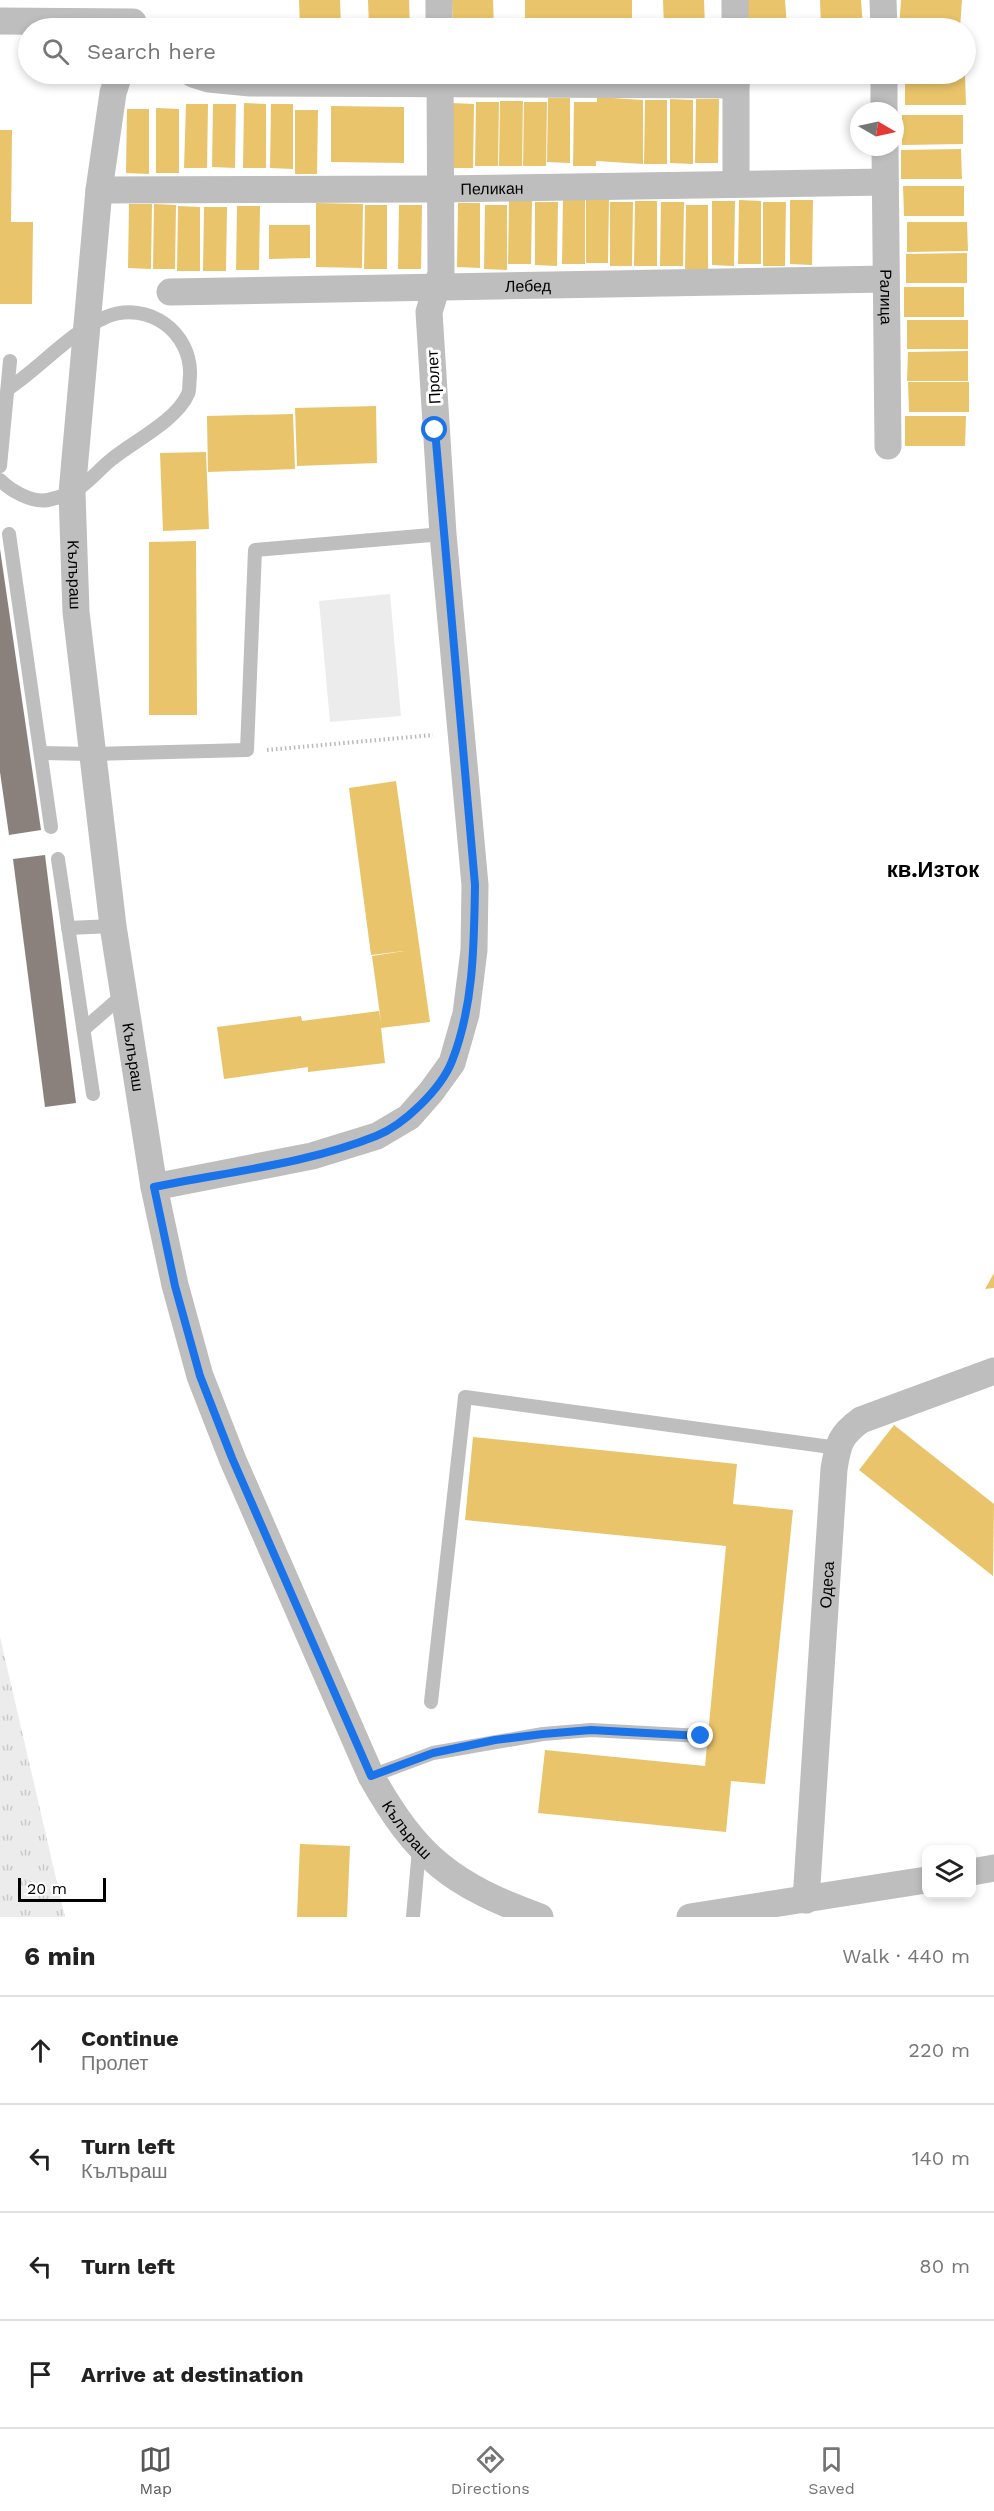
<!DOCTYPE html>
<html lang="en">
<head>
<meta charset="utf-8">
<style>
	:root { --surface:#fff; --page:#f2f2f2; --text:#222; --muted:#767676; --line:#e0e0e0; --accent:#595959 }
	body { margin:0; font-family:"Work Sans",sans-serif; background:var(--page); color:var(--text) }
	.controls { position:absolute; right:18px; bottom:18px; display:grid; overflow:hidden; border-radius:12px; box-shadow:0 3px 9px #0003 }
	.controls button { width:54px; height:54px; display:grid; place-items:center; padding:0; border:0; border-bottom:2px solid var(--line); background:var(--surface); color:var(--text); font:30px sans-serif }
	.compass { position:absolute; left:850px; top:102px; width:54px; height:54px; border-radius:50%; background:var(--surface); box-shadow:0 3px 9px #0003; rotate:99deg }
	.scale { position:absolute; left:18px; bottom:15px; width:88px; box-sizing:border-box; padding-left:6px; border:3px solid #000; border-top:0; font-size:16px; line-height:21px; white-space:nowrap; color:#000; -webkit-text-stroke:4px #fff; paint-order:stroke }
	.stop { position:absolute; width:18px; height:18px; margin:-14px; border:4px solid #1a73e8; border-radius:50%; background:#fff }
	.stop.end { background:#1a73e8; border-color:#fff; box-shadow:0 2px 6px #0008 }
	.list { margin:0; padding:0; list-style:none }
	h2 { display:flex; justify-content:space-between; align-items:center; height:78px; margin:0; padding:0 24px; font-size:26px }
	h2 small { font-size:20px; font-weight:400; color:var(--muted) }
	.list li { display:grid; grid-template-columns:39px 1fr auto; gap:18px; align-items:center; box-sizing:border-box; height:108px; padding:0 24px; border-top:2px solid var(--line) }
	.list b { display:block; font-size:22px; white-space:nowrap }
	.list p { margin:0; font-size:20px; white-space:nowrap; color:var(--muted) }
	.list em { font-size:20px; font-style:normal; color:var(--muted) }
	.icon { flex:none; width:33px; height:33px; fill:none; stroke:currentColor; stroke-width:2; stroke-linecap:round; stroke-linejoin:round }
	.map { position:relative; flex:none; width:994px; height:1917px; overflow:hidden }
	.search { position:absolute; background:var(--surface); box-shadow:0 3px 9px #0003; left:18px; right:18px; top:18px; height:66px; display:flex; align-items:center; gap:15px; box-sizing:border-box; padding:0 21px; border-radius:33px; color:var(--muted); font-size:22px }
	.sheet { height:510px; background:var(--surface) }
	nav { display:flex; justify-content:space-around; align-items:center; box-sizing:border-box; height:84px; border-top:2px solid var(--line); background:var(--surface); font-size:16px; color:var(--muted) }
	nav a { display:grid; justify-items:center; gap:3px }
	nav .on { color:var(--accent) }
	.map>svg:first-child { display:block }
	.grass { fill:url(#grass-tufts) }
	.pitch { fill:#ececec }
	.homes { fill:#e9c46a }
	.industry { fill:#8a817c }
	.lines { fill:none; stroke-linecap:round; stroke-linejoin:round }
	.path { stroke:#b9b9b9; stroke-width:4; stroke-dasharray:1.5 3; stroke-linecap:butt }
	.service { stroke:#bebebe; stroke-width:14 }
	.minor { stroke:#bebebe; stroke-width:27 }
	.route { stroke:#1a73e8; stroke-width:8 }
	.labels { text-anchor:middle; stroke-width:6; stroke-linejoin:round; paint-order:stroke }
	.street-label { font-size:16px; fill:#000; stroke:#fff }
	.district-label { font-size:22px; font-weight:bold; fill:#000; stroke:#fff }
</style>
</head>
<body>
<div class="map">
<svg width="994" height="1917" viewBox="0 0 994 1917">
	<defs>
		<pattern id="grass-tufts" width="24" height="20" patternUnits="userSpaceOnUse" patternTransform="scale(1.5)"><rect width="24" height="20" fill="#ececec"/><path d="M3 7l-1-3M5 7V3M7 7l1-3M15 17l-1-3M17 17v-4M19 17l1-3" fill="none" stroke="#c9c9c9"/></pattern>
	</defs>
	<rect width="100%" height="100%" fill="#fff"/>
	<!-- grass -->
	<path class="grass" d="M0,1637l65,280h-65z"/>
	<!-- pitch -->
	<path class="pitch" d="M390,594l11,122 -71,6 -11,-121z"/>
	<!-- homes -->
	<g class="homes">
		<path d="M299,0h41l1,28h-41z"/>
		<path d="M368,0h41l1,28h-41z"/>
		<path d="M452,0h41l1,28h-41z"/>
		<rect x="525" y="0" width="107" height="28"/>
		<path d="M663,0h41l1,28h-41z"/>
		<path d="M744,0h41l2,28h-41z"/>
		<path d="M820,0h41l2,28h-42z"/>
		<path d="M901,0h61l-2,28h-61z"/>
		<path d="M965,75l1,30h-61v-29z"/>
		<path d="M597,97l46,3v64l-47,-3v5h-23l1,-64h23z"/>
		<path d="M548,98h22v65l-23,-1z"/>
		<path d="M670,99l23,1v64l-23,-1z"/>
		<path d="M696,99h23l-1,64h-23z"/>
		<path d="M645,100h22v64h-23z"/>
		<path d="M500,101h23l-1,65h-23z"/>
		<path d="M476,102h23l-1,64h-23z"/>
		<path d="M524,102h23l-1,64h-23z"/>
		<path d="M244,103l22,1v64h-23z"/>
		<path d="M451,103l23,1 -1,64h-22z"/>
		<path d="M186,104h22l-1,64h-23z"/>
		<path d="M213,104h23l-1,64 -23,-1z"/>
		<path d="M271,104h22v65l-23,-1z"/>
		<path d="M331,106l73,1v56l-73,-1z"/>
		<path d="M156,108l23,1v64h-23z"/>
		<path d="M127,109h22v65l-23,-1z"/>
		<path d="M295,110h23l-1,64h-22z"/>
		<path d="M902,115h61v29l-61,1z"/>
		<path d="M0,130h12l-1,92h22l-1,82h-32z"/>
		<path d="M961,149l1,30h-61v-29z"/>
		<path d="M903,186h61v30h-60z"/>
		<path d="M563,199h22v65h-23z"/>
		<path d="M586,199h23l-1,64h-22z"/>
		<path d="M509,200h23l-1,64h-23z"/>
		<path d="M739,200l22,1v63h-23z"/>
		<path d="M790,200h23l-1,65 -22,-1z"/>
		<path d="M635,201h22v65h-23z"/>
		<path d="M712,201h23l-1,65 -22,-1z"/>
		<path d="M535,202h23l-1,64 -22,-1z"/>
		<path d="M610,202h23l-1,64h-22z"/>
		<path d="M661,202h23l-1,64h-23z"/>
		<path d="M763,202h23l-1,64h-22z"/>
		<path d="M316,203l47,1 -1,64 -46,-1z"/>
		<path d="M458,203h22v65l-23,-1z"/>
		<path d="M129,204h23l-1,65 -23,-1z"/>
		<path d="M154,204l22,1 -1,64h-22z"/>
		<path d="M365,205h22v64h-23z"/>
		<path d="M399,205h23l-1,64h-23z"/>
		<path d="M485,205h22v65l-23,-1z"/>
		<path d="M686,205h22v64h-23z"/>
		<path d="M178,206l22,1v64h-23z"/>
		<path d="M237,206h23l-1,64h-23z"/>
		<path d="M204,207h23l-1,64h-23z"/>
		<path d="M907,222h60l1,29 -61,1z"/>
		<path d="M269,225h41v33l-41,1z"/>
		<path d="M967,253v30h-61v-29z"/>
		<rect x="904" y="287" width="60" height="30"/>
		<rect x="907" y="320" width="61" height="29"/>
		<path d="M968,351v30h-61l1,-29z"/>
		<path d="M908,382h61v30h-60z"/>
		<path d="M376,406l1,57 -80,3 -2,-58z"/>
		<path d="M293,414l2,55 -87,3 -1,-56z"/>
		<path d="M905,416h61l-1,30h-60z"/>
		<path d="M206,452l3,77 -46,2 -3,-78z"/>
		<path d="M196,541l1,174h-48v-173z"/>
		<path d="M396,781l34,241 -49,6 4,35 -77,9v-5l-84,12 -7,-52 84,-11 1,5 77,-10 2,11 -9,-66 32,-5 -33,4 -22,-167z"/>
		<path d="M994,1273v15l-9,1z"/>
		<path d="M894,1425l100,79 -1,72 -134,-106z"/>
		<path d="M473,1437l264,27 -4,40 60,6 -28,274 -34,-3 -5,51 -188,-19 7,-63 160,16 21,-220 -261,-26z"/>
		<path d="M300,1844l50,2 -3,71h-50z"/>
	</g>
	<!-- industry -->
	<g class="industry">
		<path d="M0,549l41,281 -32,5 -9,-63z"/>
		<path d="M45,855l31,248 -31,4 -32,-248z"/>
	</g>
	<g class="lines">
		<!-- path -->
		<path class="path" d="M267,750l166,-15"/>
		<!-- service -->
		<g class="service">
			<path d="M0,466l10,-105"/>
			<path d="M0,480c11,11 32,23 48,20 7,-2 16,-4 22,-6 15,-7 29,-25 42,-35 22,-18 64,-38 76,-65 2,-4 1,-12 2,-18 2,-44 -42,-76 -84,-59 -37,16 -65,50 -98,72"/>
			<path d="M9,534l42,293"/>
			<path d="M41,753l51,1 155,-4 8,-200 188,-16"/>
			<path d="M58,859l35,235"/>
			<path d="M68,928l45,-2"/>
			<path d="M84,1029l39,-34"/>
			<path d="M431,1702l34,-305 373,51"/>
			<path d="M371,1776l62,-23 110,-19 48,-4 110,6"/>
			<path d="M413,1917l6,-68"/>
		</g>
		<!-- minor -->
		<g class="minor">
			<path d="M439,0v28"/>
			<path d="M735,0v28"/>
			<path d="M883,0l1,28"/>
			<path d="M0,21l133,1"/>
			<path id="s1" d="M119,74l-6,19 -14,97 -27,303 4,119 37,314 41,261 21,98 25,91 32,82 139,318c46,82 81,109 169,141"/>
			<path d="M193,74l16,5 41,4 486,2"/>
			<path d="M736,74v110"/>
			<path d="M884,74v37"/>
			<path id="s2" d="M885,147l3,299"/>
			<path id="s3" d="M99,190l341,-1 445,-7"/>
			<path id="s4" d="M170,292l716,-13"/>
			<path d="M154,1187l158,-31 65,-20 32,-19 22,-25 21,-29 14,-49 8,-64 1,-65 -32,-351 -14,-222 12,-39 -1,-199"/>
			<path d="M972,1872l22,-4"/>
			<path id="s5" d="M806,1900l28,-431c4,-25 6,-34 27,-49l133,-49"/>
			<path d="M690,1917l236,-37"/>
		</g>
	</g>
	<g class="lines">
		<!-- route -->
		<path class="route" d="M435,430l40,455c-1,59 -1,120 -23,176 -11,28 -48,64 -76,75 -69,28 -150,36 -222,51l21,99 25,90 32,82 139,318 62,-23 62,-13 48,-6 48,-4 110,6"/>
	</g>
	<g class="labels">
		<!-- street labels -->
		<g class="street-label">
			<text dy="6" stroke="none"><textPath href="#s3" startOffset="393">Пеликан</textPath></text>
			<text dy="6" stroke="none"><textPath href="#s4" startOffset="358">Лебед</textPath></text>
			<text dy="6" stroke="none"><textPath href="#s2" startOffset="150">Ралица</textPath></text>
			<text transform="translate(433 377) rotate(-93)" y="6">Пролет</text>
			<text dy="6" stroke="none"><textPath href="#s1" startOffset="504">Кълъраш</textPath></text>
			<text dy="6" stroke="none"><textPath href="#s1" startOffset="990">Кълъраш</textPath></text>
			<text dy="6" stroke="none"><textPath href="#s5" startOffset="316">Одеса</textPath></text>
			<text dy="6" stroke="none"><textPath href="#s1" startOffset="1816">Кълъраш</textPath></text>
		</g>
		<!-- district labels -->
		<g class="district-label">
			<text x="933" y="877">кв.Изток</text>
		</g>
	</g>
</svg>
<div class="controls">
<button><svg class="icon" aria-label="layers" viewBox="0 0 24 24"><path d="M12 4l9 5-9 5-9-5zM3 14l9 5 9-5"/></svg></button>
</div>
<svg class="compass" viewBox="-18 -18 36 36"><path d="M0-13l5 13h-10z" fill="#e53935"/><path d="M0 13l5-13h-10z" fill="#767676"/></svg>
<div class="scale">20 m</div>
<div class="stop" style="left:435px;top:430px"></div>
<div class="stop end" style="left:701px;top:1736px"></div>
<div class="search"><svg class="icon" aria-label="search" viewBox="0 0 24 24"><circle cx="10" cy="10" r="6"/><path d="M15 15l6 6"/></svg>Search here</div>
</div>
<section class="sheet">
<h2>6 min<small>Walk · 440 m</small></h2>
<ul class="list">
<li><svg class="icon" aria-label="ahead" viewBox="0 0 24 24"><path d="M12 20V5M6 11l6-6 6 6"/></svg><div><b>Continue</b><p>Пролет</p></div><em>220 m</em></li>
<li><svg class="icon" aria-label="left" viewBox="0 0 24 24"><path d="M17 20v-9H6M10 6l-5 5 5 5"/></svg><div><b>Turn left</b><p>Кълъраш</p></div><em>140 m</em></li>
<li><svg class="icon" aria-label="left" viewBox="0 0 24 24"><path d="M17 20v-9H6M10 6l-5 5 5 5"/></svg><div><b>Turn left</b></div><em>80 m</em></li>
<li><svg class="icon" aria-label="arrive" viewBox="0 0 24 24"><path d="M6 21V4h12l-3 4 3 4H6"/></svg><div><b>Arrive at destination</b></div></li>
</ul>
</section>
<nav>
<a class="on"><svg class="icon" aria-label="map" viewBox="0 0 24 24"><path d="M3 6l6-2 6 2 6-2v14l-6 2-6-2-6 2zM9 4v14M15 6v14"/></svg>Map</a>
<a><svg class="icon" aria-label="directions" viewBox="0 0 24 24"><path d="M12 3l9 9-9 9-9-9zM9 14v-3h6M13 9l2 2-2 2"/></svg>Directions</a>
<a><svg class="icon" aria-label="saved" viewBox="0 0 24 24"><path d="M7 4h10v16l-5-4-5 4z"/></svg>Saved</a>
</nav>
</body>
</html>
